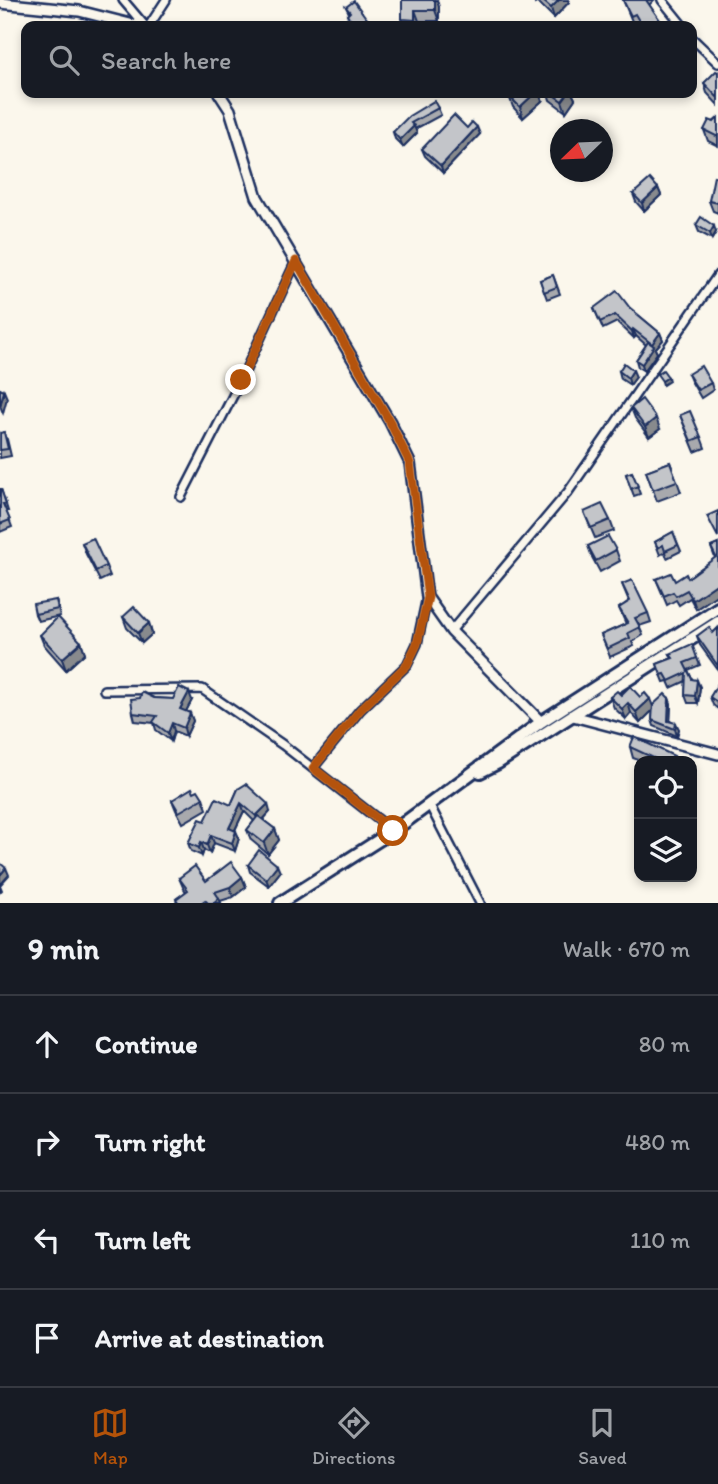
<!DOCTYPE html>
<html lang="en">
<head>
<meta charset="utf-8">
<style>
	:root { --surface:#171b24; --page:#242831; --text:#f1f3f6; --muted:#9ea1a6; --line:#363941; --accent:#b45309 }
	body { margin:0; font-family:Itim,sans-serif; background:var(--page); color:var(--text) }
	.controls { position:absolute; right:21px; bottom:21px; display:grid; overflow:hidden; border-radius:14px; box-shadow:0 4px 10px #0003 }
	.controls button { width:63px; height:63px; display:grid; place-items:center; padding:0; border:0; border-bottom:2px solid var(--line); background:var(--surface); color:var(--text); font:35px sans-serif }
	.compass { position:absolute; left:550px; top:119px; width:63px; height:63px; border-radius:50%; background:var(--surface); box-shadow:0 4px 10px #0003; rotate:247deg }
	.stop { position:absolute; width:21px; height:21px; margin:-16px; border:5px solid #b45309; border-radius:50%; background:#fff }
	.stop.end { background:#b45309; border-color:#fff; box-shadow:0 2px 7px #0008 }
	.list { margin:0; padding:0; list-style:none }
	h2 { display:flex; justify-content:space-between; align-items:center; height:91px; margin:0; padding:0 28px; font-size:30px }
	h2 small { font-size:23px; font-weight:400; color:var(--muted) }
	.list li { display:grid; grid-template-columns:46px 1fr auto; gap:21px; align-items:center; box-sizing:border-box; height:98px; padding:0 28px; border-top:2px solid var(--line) }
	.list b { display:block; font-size:26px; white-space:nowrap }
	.list em { font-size:23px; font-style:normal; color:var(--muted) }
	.icon { flex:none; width:38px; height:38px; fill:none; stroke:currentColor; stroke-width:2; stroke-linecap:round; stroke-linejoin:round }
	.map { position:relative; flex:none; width:718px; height:903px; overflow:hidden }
	.search { position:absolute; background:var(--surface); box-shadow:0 4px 10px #0003; left:21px; right:21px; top:21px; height:77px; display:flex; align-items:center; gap:18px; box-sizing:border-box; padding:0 24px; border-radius:14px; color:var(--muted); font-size:26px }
	.sheet { height:483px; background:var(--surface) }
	nav { display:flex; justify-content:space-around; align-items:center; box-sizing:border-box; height:98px; border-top:2px solid var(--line); background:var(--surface); font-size:19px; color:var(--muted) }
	nav a { display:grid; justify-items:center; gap:4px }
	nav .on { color:var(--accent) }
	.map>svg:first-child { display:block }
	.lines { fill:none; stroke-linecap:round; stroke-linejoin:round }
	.minor-casing { stroke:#1b2f5e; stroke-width:12 }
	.tertiary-casing { stroke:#1b2f5e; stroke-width:14 }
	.secondary-casing { stroke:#1b2f5e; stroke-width:16 }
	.minor { stroke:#fbf7ec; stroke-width:7 }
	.tertiary { stroke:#fbf7ec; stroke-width:9 }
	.secondary { stroke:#fbf7ec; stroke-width:10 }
	.wall { fill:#a8a9ad; stroke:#1b2f5e; stroke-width:2 }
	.shaded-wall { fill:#888a8d; stroke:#1b2f5e; stroke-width:2 }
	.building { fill:#c3c5c9; stroke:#1b2f5e; stroke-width:2 }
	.route { stroke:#b45309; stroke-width:9 }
</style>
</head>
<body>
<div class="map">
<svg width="718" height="903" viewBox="0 0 718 903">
	<rect width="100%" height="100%" fill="#fbf7ec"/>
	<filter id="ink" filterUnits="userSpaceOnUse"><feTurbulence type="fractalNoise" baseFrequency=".0143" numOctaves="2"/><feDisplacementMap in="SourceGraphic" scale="14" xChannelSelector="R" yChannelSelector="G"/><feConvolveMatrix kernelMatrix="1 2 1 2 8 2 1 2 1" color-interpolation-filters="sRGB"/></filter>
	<g filter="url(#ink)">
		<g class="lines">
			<defs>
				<g id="minor">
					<path d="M123,0l22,26"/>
					<path d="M662,0l21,26"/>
					<path d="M149,26l17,-26"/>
					<path d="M692,38l26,25"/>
					<path d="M181,497l60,-117 55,-119"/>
					<path d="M451,631l117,-139 150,-217"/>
					<path d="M104,690l98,-1 81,56 110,86"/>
					<path d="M313,768l47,-58 47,-45 10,-21 10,-47"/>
					<path d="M429,804l51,99"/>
				</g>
				<g id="tertiary">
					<path d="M0,3l79,8 59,15"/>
					<path d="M219,93l11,17 27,87 133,225 20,41 17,134 24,34 90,91"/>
					<path d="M573,716l145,38"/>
				</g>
				<g id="secondary">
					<path d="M480,772l18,-9 220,-141"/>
					<path d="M280,903l113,-72 148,-109 177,-114"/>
				</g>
			</defs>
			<!-- minor casing -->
			<use href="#minor" class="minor-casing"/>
			<!-- tertiary casing -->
			<use href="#tertiary" class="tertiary-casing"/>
			<!-- secondary casing -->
			<use href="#secondary" class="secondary-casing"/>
			<!-- minor -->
			<use href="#minor" class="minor"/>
			<!-- tertiary -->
			<use href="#tertiary" class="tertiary"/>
			<!-- secondary -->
			<use href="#secondary" class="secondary"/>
		</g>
		<!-- wall -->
		<g class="wall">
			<path d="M402,0l37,7v14h-20v5h-15l-2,-7z"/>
			<path d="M534,0h34l1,2 -15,16 -16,-16 -3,2z"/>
			<path d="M623,0h31l-5,5 15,21h-24l-2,-3 -4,3z"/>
			<path d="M346,7l21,12 3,7h-17l-6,-11 2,-2z"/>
			<path d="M718,72v33l-11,-12 -3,-10z"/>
			<path d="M548,93h24l3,6 -9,13 -16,-12z"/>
			<path d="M509,96l33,5 -19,17 -10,-11z"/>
			<path d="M438,108l3,7 -26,14 2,4 -14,14 -8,-8 -2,-7z"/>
			<path d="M718,118v28l-10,-5 -4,-11z"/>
			<path d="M467,128l13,6 -37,39 -18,-17 -3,-7z"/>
			<path d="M718,177v36l-5,-2 -4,-10z"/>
			<path d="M658,188l3,7 -17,16 -8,-9 -3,-8z"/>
			<path d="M696,225l20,7 -4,7 -13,-7z"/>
			<path d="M553,275l7,19 -13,5 -7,-19z"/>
			<path d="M594,308h36l30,25 3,7 -8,9 2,4 -13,18 -6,-4 -2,-7 10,-15 -10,-9 -2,2 -17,-16 -14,7z"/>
			<path d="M619,371l17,6 -6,8 -9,-6z"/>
			<path d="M688,374l23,9 2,7 -12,8 -10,-17z"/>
			<path d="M631,408l29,21 -11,8 -14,-19z"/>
			<path d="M680,415l21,22 4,11 -10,4z"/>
			<path d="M0,433l7,6 4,17 -11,2z"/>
			<path d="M670,462l11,30 -24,9 -11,-30z"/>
			<path d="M632,472l8,22 -6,2 -8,-22z"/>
			<path d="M0,489h1l7,22h-2l6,16 -12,5z"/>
			<path d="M584,512l26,8 4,11 -19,7z"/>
			<path d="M673,532l8,19 -14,7 -2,-6 -5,3 -5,-13z"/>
			<path d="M82,543l24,23 4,10 -10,5 -14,-27z"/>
			<path d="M718,544v50l-22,15 -6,-11 -11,7 -3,-5 -9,5 -11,-26 19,2 13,-3 27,-20 -4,-11z"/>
			<path d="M588,546l28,4 4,11 -20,11 -8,-15z"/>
			<path d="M622,584l26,29 3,9 -12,4 4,9 -11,7 2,4 -24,11 -9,-22 25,-11 -7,-16 10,-7z"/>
			<path d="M56,600l4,16 -22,5 -3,-7z"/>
			<path d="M123,617l26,6 3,11 -10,9 -15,-15z"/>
			<path d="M718,628v42l-18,-25 -3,-9 16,-3z"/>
			<path d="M40,635l41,7 4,11 -19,17 -22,-25z"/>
			<path d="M670,654l27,4 3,7 -12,5 4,9 8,8 -2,16h-10l-3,-8 1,-14 -15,7 -3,-7 -4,1 -7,-18 15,-6z"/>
			<path d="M718,686v23l-5,-4 -3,-8z"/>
			<path d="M621,695l19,2 13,9 16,-8 2,6 -1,17 9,8 -2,7 -23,-10 -2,-6 1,-10 -13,13 -9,-10 -5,6 -12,-11 -4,-11z"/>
			<path d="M154,698l38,2 -6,11 4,2 3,8 -7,15 -12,-5 -3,10 -15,-11 -2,-7 -19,-2 -2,-8z"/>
			<path d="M630,747l44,9 2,5h-35l-8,-3z"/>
			<path d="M238,789l32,23 -7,8 12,9 4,11 -11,14 -17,-14 -4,-10 7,-9 -10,-10 -9,19 4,8 -4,13 -21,-8 -4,10 -6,-3 -2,6 -11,-5 -3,-8 17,-22 26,-16z"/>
			<path d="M194,792l9,6 4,11 -24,14 -7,-13 -4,-10z"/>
			<path d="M248,865l32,7 -11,14 -19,-14z"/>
			<path d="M242,877l4,10 -13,10 -13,4 1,2h-44l-1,-4 10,-7 -3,-5 -4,-9 27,3z"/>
		</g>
		<!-- shaded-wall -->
		<g class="shaded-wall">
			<path d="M435,0h2l2,7v14l-4,-11z"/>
			<path d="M559,0h9l1,2 -15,16 -3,-10z"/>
			<path d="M415,10l4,11v5h-2l-2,-6z"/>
			<path d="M367,19l3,7h-12z"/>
			<path d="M535,93h4l3,8 -19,17 -3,-11z"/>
			<path d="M568,93h4l3,6 -9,13 -4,-11z"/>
			<path d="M414,126l3,7 -14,14 -3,-7z"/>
			<path d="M477,127l3,7 -37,39 -2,-7z"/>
			<path d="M658,188l3,7 -17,16 -2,-8z"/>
			<path d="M714,226l2,6 -4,7 -2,-6z"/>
			<path d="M633,329l3,7 -2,2 -2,-7z"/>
			<path d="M660,333l3,7 -8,9 2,4 -13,18 -2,-7 10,-20z"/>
			<path d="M633,370l3,7 -6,8 -2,-7z"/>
			<path d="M668,377l1,4 -6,4 -1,-4z"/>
			<path d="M4,391l3,7 -4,15 -3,-7z"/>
			<path d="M656,418l4,11 -11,8 -4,-10z"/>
			<path d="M718,583v11l-22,15 -3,-9z"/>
			<path d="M149,623l3,11 -10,9 -4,-10z"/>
			<path d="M81,642l4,11 -19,17 -4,-11z"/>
			<path d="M697,680l3,7 -2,16 -3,-7z"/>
			<path d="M189,692l3,8 -9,17 -3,-8z"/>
			<path d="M669,698l2,6 -1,23 -2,-6z"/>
			<path d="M650,699l4,10 -14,14 -4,-11z"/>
			<path d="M628,703l3,10 -5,6 -4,-10z"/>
			<path d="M190,713l3,8 -7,15 -2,-8z"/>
			<path d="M172,723l2,8 -3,10 -3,-8z"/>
			<path d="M676,723l3,6 -2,7 -2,-7z"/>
			<path d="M241,803l3,8 -12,25 -3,-8z"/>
			<path d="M268,804l2,8 -11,12 -3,-8z"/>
			<path d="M275,829l4,11 -11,14 -4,-11z"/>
			<path d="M236,831l3,7 -4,13 -3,-8z"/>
			<path d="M211,835l3,8 -4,10 -3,-8z"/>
			<path d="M201,842l3,8 -2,6 -3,-8z"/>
			<path d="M277,865l3,7 -11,14 -3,-7z"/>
			<path d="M6,868l3,7 -9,10 2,5 -2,2v-17z"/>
			<path d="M242,877l4,10 -13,10 -3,-10z"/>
			<path d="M219,898l2,5h-8z"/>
		</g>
		<!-- building -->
		<g class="building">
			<path d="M402,0h33v10h-20v10l-13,-1z"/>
			<path d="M542,0h17l-8,8z"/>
			<path d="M623,0h23l18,26h-22l-7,-12 -4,2z"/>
			<path d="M354,1l13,18 -9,7h-3l-8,-11 3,-3 -4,-5z"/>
			<path d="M716,71l2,1v26l-14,-15z"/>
			<path d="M513,93h22l-15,14 -11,-11z"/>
			<path d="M551,93h17l-6,8z"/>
			<path d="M434,101l4,7 -27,15 3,3 -14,14 -7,-8 16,-16z"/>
			<path d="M454,115l13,13 5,-6 5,5 -36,39 -19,-17z"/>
			<path d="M718,118v19l-14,-7 5,-10 5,2z"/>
			<path d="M714,176l4,1v26l-9,-2z"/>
			<path d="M650,179l8,9 -16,15 -9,-9z"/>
			<path d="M701,217l13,9 -4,7 -14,-8z"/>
			<path d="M553,275l4,12 -13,5 -4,-12z"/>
			<path d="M617,291l13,17 30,25 -8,11 -19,-15 -1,2 -17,-16 -15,7 -6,-14z"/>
			<path d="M648,342l6,4 -12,18 -6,-4z"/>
			<path d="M624,363l9,7 -5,8 -9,-7z"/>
			<path d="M701,366l10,17 -13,7 -10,-16z"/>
			<path d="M663,370l5,7 -6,4 -5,-7z"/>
			<path d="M0,389l4,2 -4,15z"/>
			<path d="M642,399l14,19 -11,9 -14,-19z"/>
			<path d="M690,411l11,26 -10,4 -11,-26z"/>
			<path d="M4,432l4,17 -8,1v-17z"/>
			<path d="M670,462l7,19 -24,9 -7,-19z"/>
			<path d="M632,472l6,14 -7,3 -5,-15z"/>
			<path d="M0,489h1l5,15h-3l7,16 -10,4z"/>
			<path d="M602,504l8,16 -19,8 -7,-16z"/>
			<path d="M718,511v26l-11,-21z"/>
			<path d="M673,532l5,13 -13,6 -2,-6 -5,3 -3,-6z"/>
			<path d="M608,536l8,14 -20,11 -8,-15z"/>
			<path d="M93,538l13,28 -10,5 -14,-28z"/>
			<path d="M718,544v39l-25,17 -6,-10 -11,6 -3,-4 -9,4 -8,-17 15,-6 4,8 11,-7 2,4 28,-21 -5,-10z"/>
			<path d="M632,580l16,33 -13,5 5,9 -12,6 2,5 -23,11 -6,-14 27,-12 -9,-15 11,-7 -8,-17z"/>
			<path d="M56,600l2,9 -23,5 -2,-10z"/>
			<path d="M134,607l15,16 -11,10 -15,-16z"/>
			<path d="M58,617l23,25 -19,17 -22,-24z"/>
			<path d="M709,627l4,6 5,-5v38l-21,-30z"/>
			<path d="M692,644l5,14 -13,5 8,16 5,1 -2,16 -10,-1 1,-22 -17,8 -4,-7 -4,1 -4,-11 16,-6 -3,-4z"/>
			<path d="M717,685l1,1v17l-8,-6z"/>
			<path d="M630,686l10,11 5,-4 5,6 -14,13 -8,-9 -6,6 -12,-12 7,-6 4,4z"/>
			<path d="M179,687l10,5 -9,17 10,4 -6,15 -12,-5 -4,10 -15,-11 4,-6 -24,-3 -2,-14 9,-1 2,-6 12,6 19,1z"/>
			<path d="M665,694l4,4 -1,23 8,2 -1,6 -23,-9 1,-15z"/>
			<path d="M634,737l40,19 -3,5h-11l-30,-14z"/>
			<path d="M246,784l22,20 -12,12 -15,-13 -12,25 7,3 -4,12 -21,-8 -4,10 -6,-3 -2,6 -11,-5 12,-24 5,2 11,-23 15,7 7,-16z"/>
			<path d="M192,788l2,4 4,-2 5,8 -24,14 -7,-12z"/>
			<path d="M258,816l17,13 -11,14 -17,-13z"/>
			<path d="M259,850l18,15 -11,14 -18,-14z"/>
			<path d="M231,862l11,15 -12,10 -15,5 4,6 -6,5h-5l-3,-3 -4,3h-22l-3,-4 12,-9 -9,-12 16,-12 11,15z"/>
			<path d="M0,863l6,5 -6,7z"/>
		</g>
	</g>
	<g class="lines" filter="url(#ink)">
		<!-- route -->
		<path class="route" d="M241,380l55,-119 94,161 20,41 18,134 -11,47 -10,21 -47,45 -47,58 80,63"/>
	</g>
</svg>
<div class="controls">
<button><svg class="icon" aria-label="locate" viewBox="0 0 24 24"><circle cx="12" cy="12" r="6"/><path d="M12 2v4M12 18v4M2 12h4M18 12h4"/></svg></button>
<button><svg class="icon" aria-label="layers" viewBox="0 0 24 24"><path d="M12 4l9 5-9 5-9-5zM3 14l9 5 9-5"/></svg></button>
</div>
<svg class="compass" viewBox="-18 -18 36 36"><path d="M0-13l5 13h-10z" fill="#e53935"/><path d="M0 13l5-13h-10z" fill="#9ea1a6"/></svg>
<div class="stop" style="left:393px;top:831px"></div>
<div class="stop end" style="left:241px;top:380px"></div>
<div class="search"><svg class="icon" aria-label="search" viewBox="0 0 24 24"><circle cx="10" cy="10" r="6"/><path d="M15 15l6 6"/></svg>Search here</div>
</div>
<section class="sheet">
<h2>9 min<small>Walk · 670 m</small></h2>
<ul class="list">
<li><svg class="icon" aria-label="ahead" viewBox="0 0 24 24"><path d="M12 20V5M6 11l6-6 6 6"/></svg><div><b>Continue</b></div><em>80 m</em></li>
<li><svg class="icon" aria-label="right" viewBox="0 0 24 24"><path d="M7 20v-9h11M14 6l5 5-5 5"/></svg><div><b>Turn right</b></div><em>480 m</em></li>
<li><svg class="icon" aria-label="left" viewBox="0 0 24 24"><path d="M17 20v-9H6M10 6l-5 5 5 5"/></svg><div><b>Turn left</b></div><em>110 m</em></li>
<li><svg class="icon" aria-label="arrive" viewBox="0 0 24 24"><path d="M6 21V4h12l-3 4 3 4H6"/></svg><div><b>Arrive at destination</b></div></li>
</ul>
</section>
<nav>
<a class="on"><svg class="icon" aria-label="map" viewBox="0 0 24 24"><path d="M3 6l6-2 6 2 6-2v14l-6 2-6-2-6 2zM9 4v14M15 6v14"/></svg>Map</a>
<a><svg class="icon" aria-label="directions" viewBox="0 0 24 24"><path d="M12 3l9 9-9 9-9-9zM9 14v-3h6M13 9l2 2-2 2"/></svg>Directions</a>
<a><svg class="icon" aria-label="saved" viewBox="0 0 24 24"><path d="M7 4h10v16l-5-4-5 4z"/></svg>Saved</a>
</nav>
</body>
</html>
